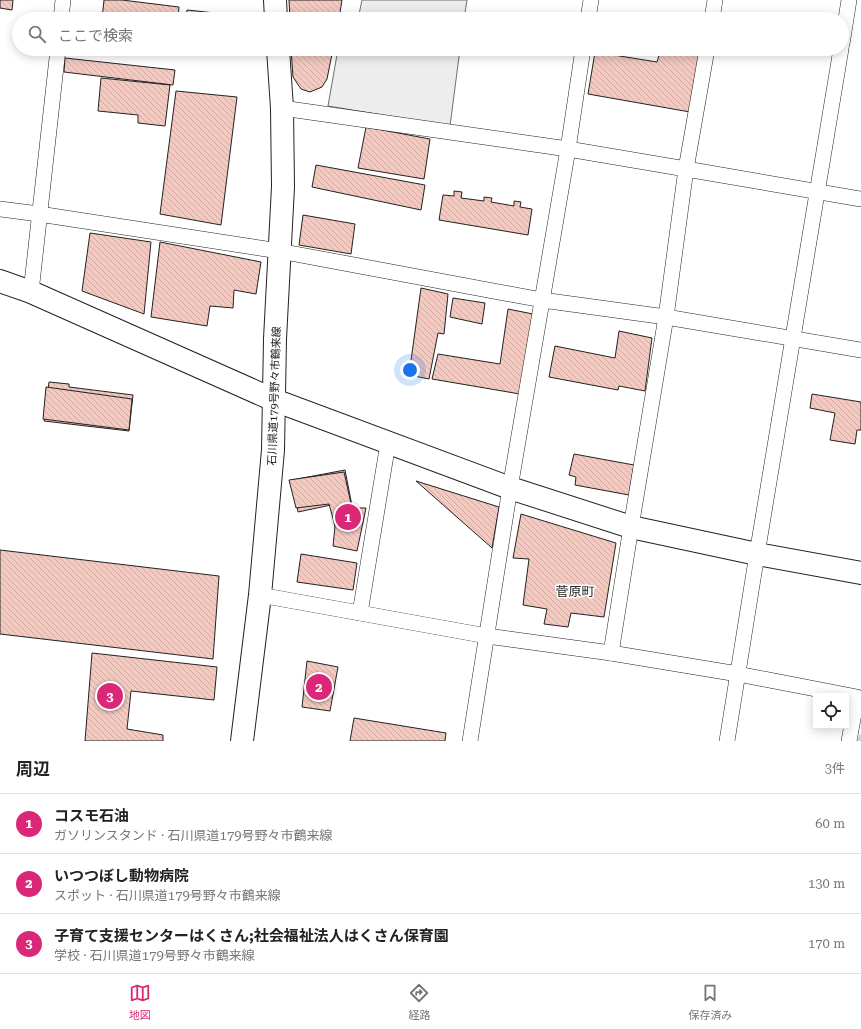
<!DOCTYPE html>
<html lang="ja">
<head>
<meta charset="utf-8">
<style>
	:root { --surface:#fff; --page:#f6f6f6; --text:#222; --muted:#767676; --line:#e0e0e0; --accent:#db2777 }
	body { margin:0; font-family:"Roboto Serif","Noto Sans JP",serif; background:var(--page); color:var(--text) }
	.controls { position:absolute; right:12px; bottom:12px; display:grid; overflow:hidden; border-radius:0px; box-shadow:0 2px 10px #0003 }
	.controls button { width:36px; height:36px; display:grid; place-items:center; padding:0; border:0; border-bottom:1px solid var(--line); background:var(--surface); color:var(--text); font:20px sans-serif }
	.you { position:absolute; left:410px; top:370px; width:14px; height:14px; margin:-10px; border:3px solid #fff; border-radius:50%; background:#1a73e8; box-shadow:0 0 0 6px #1a73e833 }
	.badge { display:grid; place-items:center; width:26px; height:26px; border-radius:50%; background:var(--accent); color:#fff; font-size:13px; font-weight:700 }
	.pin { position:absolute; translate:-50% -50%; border:2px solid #fff; box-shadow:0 1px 4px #0006 }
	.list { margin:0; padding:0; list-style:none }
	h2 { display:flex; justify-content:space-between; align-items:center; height:52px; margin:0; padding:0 16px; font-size:17px }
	h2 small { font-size:13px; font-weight:400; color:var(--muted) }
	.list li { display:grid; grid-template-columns:26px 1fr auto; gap:12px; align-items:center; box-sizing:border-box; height:60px; padding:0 16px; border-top:1px solid var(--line) }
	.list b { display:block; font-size:15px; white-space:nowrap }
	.list p { margin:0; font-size:13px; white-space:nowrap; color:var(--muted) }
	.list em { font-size:13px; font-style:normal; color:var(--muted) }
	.icon { flex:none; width:22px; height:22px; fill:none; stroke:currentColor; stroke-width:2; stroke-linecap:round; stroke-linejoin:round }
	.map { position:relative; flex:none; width:861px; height:741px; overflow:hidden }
	.search { position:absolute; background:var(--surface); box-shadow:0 2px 10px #0003; left:12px; right:12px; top:12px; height:44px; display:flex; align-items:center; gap:10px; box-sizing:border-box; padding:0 14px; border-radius:22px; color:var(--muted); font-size:15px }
	.sheet { height:232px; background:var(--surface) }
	nav { display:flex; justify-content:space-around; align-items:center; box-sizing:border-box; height:56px; border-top:1px solid var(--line); background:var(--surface); font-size:11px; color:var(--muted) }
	nav a { display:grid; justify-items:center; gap:2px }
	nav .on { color:var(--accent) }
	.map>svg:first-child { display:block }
	.parking { fill:#ededed; stroke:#6f6f6f }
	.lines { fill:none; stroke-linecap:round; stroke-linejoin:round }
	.stream { stroke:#c7d3dd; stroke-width:5 }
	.building { fill:url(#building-back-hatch); stroke:#222 }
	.street-casing { stroke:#222; stroke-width:16 }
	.secondary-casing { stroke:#222; stroke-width:24 }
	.street { stroke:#fff; stroke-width:15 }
	.secondary { stroke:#fff; stroke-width:22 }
	.labels { text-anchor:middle; stroke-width:3; stroke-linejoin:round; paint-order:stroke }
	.street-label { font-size:11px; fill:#222; stroke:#fff }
	.quarter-label { font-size:13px; fill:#222; stroke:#fff }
</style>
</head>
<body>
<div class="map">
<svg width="861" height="741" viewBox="0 0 861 741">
	<defs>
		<pattern id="building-back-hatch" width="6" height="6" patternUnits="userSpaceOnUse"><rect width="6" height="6" fill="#f3c9c0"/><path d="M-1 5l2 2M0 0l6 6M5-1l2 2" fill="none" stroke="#d0aca5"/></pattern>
	</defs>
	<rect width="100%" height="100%" fill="#fff"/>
	<!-- parking -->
	<g class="parking">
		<path d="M362,0h105l-3,19h-106z"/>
		<path d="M338,49h122l-10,77 -122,-20z"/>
	</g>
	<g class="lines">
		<!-- stream -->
		<path class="stream" d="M860,741l1,-4"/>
	</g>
	<!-- building -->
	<g class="building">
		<path d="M0,0h13l-1,10 -12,-2z"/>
		<path d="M104,0h18l57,7 -1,12h-76z"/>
		<path d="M289,0h53l-3,19h-49z"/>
		<path d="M187,10l76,8v1h-77z"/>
		<path d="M291,49h42l-6,30 -5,8 -12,5 -9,-3 -8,-12z"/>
		<path d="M661,49h25l15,2 -11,61 -102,-18 7,-42 62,10z"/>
		<path d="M65,58l110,12 -2,15 -109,-13z"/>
		<path d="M101,78l69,7 -5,41 -27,-3v-8l-40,-4z"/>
		<path d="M176,91l61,6 -16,128 -61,-11z"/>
		<path d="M366,127l64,12 -6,40 -66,-11z"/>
		<path d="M316,165l109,20 -4,25 -109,-23z"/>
		<path d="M454,191l8,1 -1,6 23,3v-4l8,1 -1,4 23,4v-5l7,1 -1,5 12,2 -4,26 -89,-15 4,-25 11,1z"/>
		<path d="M303,215l52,9 -4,30 -52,-9z"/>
		<path d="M90,233l61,9 -7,72 -62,-23z"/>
		<path d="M160,242l101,20 -5,32 -22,-4 -1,18 -23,-2 -3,20 -56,-9z"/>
		<path d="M421,288l27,6 -4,40 -6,-1 -9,46 -20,-4z"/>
		<path d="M453,298l32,5 -3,21 -32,-7z"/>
		<path d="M508,309l25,5 -13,80 -88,-15 6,-25 62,10z"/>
		<path d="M619,331l33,7 -7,53 -26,-5 -1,4 -69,-13 6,-31 60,12z"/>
		<path d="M49,382l20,2v3l64,8 -4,36 -85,-10z"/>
		<path d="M46,387l86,12 -3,31 -86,-11z"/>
		<path d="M812,394l49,8v28h-4l-2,14 -25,-4 5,-27 -25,-5z"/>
		<path d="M574,454l60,11 -5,30 -54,-10 1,-8 -7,-2z"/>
		<path d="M345,470l8,41 -17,16v4l-5,-26 -33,7 -6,-32z"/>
		<path d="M344,472l8,36h14l-9,43 -24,-5 2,-20 -6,-22 -33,4 -7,-28z"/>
		<path d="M416,481l83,26 -7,41z"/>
		<path d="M521,514l95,29 -12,74 -33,-4 -3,14 -24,-3 3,-15 -24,-4 6,-46 -16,-1z"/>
		<path d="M0,550l219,26 -6,83 -213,-25z"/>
		<path d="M301,554l56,9 -4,27 -56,-8z"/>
		<path d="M92,653l125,14 -3,33 -83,-9 -4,38 36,6v6h-78z"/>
		<path d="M307,661l31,6 -8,44 -28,-4z"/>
		<path d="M354,718l92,15 -1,8h-95z"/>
	</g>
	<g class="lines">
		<defs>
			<g id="street">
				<path d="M61,19l2,-19"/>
				<path d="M588,19l3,-19"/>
				<path d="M712,19l3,-19"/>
				<path d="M842,44l7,-44"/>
				<path d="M282,108l286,41 118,20 21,-120"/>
				<path d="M0,209l39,5 240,37 263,49 124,17 195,33"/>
				<path d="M31,292l27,-243"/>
				<path d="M260,595l227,41 124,17 127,21 119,23 -8,44"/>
				<path d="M360,613l28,-170"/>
				<path d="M611,653l20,-126 35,-210 20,-148 175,30"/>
				<path d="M470,741l40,-253 58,-339 15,-100"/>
				<path d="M727,741l30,-187 84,-505"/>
			</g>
			<g id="secondary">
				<path d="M275,0l1,19"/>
				<path d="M0,281l31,11 243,108 236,88 121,39 126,27 104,19"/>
				<path d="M242,741l18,-146 13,-145 2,-111 8,-152 -1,-79 -4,-59"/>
			</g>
		</defs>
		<!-- street casing -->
		<use href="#street" class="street-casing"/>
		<!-- secondary casing -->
		<use href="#secondary" class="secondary-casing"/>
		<!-- street -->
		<use href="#street" class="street"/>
		<!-- secondary -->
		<use href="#secondary" class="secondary"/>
	</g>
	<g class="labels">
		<!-- street labels -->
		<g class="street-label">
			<text transform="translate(274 396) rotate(-88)" y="4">石川県道179号野々市鶴来線</text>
		</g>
		<!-- quarter labels -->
		<g class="quarter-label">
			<text x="575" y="596">菅原町</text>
		</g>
	</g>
</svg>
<div class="controls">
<button><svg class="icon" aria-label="locate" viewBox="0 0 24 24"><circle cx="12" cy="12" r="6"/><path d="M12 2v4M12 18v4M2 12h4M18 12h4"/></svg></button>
</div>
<div class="you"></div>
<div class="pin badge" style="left:348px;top:517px">1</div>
<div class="pin badge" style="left:319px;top:687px">2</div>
<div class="pin badge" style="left:110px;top:696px">3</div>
<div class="search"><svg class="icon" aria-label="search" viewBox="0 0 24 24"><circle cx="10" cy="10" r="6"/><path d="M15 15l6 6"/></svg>ここで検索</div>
</div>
<section class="sheet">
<h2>周辺<small>3件</small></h2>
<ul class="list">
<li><span class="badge">1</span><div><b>コスモ石油</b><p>ガソリンスタンド · 石川県道179号野々市鶴来線</p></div><em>60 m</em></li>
<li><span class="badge">2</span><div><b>いつつぼし動物病院</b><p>スポット · 石川県道179号野々市鶴来線</p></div><em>130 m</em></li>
<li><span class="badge">3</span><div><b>子育て支援センターはくさん;社会福祉法人はくさん保育園</b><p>学校 · 石川県道179号野々市鶴来線</p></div><em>170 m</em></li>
</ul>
</section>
<nav>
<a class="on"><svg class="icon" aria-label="map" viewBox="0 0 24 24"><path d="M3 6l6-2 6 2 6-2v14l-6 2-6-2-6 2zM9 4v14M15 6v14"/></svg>地図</a>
<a><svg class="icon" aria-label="directions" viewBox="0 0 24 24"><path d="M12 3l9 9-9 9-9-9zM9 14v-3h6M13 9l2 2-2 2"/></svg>経路</a>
<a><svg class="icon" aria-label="saved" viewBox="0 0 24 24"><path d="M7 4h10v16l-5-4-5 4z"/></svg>保存済み</a>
</nav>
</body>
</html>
